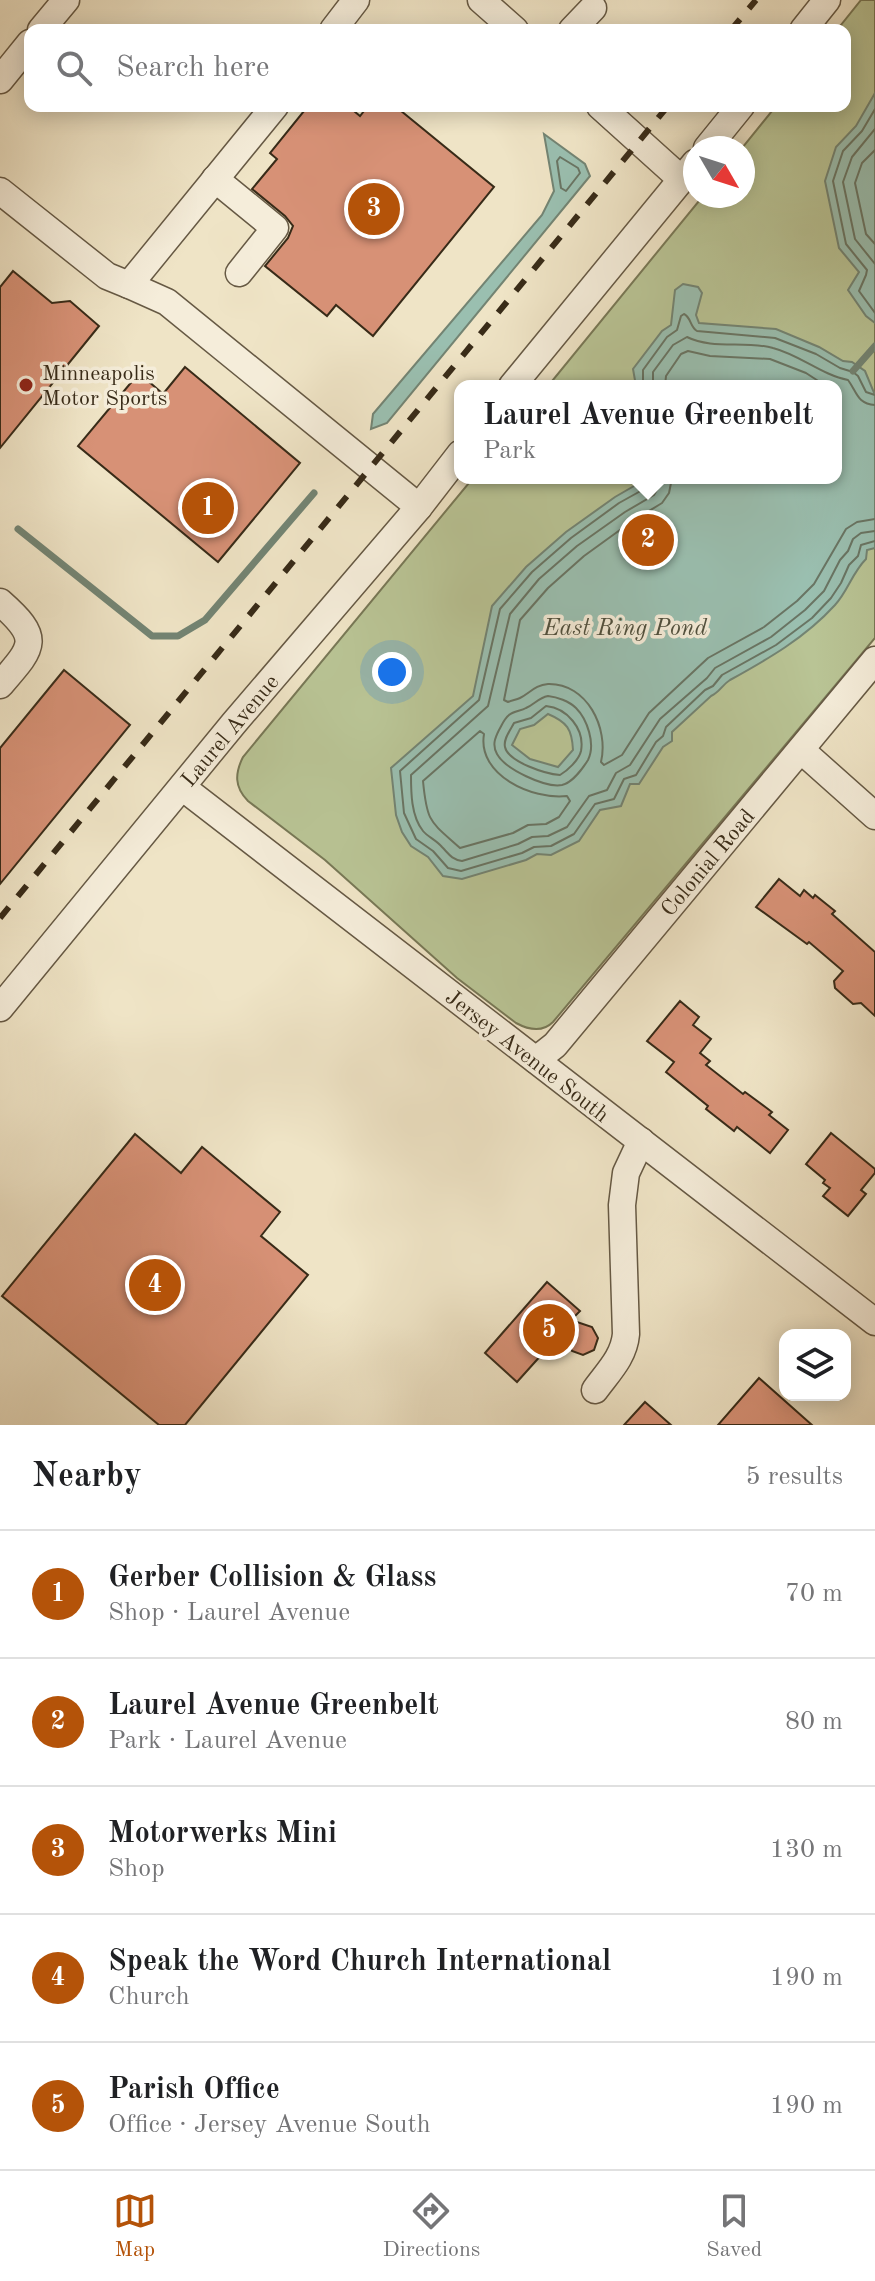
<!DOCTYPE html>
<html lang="en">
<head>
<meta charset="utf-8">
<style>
	:root { --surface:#fff; --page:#f6f6f6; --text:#202124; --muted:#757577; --line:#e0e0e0; --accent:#b45309 }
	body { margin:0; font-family:"Old Standard TT",serif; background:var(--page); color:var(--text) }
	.controls { position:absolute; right:24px; bottom:24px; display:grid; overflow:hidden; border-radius:16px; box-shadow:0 4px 20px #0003 }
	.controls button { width:72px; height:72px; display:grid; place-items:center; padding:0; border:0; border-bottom:2px solid var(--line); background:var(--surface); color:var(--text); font:40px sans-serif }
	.compass { position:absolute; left:683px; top:136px; width:72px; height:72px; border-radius:50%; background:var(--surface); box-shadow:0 4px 20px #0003; rotate:129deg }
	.you { position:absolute; left:392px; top:672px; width:28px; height:28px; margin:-20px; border:6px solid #fff; border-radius:50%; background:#1a73e8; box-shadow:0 0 0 12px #1a73e833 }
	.badge { display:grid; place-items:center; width:52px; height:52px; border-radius:50%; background:var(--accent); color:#fff; font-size:26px; font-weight:700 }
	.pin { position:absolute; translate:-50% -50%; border:4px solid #fff; box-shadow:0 2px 8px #0006 }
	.popup { position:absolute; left:454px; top:380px; width:388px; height:104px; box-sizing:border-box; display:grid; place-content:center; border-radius:16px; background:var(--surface); filter:drop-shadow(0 2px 6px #0005); font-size:26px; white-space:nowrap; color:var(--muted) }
	.popup b { font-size:30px; color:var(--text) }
	.popup::after { content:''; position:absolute; left:50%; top:100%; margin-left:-16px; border:16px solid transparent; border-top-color:var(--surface) }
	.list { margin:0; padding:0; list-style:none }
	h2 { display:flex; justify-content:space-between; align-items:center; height:104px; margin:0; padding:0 32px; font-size:34px }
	h2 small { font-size:26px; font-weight:400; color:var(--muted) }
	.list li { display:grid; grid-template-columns:52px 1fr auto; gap:24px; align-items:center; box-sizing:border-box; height:128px; padding:0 32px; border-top:2px solid var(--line) }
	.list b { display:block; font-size:30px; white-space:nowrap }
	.list p { margin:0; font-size:26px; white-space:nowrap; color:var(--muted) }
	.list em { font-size:26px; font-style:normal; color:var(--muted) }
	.icon { flex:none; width:44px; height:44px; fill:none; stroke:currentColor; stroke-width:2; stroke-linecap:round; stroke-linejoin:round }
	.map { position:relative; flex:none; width:875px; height:1425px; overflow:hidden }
	.search { position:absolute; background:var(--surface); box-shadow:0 4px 20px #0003; left:24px; right:24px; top:24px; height:88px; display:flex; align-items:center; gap:20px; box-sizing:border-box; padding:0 28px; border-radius:16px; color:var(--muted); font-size:30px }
	.sheet { height:744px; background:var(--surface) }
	nav { display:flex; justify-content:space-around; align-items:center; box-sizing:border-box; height:112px; border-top:2px solid var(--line); background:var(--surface); font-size:22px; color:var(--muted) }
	nav a { display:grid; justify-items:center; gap:4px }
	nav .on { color:var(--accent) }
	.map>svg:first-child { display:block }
	.green { fill:#b9c495; stroke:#787856; stroke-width:2 }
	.water { fill:#9abfb0; stroke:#738473; stroke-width:2; fill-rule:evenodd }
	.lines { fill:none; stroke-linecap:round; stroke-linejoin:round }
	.shore { stroke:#697564; stroke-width:2 }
	.stream { stroke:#738473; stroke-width:7 }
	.building { fill:#d79176; stroke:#382b18; stroke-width:2 }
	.minor-casing { stroke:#665944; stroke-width:29 }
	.minor { stroke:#f5edda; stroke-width:26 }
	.rail { stroke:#382b18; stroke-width:6; stroke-dasharray:14 14; stroke-linecap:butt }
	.poi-dot { fill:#8f2418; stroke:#f5edda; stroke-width:3 }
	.labels { text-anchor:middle; stroke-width:7; stroke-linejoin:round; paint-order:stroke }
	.poi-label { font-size:22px; fill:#382b18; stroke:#f5edda; text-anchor:start }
	.street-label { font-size:22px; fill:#382b18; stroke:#f5edda }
	.water-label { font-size:24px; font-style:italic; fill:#50503e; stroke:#f5edda }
</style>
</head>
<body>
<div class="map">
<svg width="875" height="1425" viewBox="0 0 875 1425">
	<rect width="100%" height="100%" fill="#efe4c6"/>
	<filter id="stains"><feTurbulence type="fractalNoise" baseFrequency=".0025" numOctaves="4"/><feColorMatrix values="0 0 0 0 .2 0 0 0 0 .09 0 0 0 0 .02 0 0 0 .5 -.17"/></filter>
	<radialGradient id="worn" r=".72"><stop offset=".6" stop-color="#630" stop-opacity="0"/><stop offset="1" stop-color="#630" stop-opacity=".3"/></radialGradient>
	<!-- green -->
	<path class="green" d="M861,0h14v638l-322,384c-11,11 -24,8 -37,1l-59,-45 -132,-118 -77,-59c-14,-14 -13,-28 -5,-44l230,-279h363v-92h-288l155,-190h40l-1,-48 34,-42h69v-76h-8z"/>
	<!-- water -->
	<g class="water">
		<path d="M875,93v230l-9,-7 -18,-26 11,-18 -20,-24 -14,-67 11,-34 20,-21z"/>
		<path d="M544,134l41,30 5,12 -203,247 -16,6 2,-15 169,-199 12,-24z"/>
		<path d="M683,284l15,3 4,6 -6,22 3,8 77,6 43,18 24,14 9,1 13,9 10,24v153l-8,2 -1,9c-14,14 -18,32 -31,46 -30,33 -67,54 -105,75 -8,5 -10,12 -19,16l-39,36v9l-9,6 -24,37h-9l-9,22 -21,4 -21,31 -28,14 -14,-1 -11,6 -64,19 -19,-3 -15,-19 -17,-11 -9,-14 -6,-17 -5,-47 82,-72 19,-90 34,-39 40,-35 49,-35 33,-19h188v-92h-200l-3,-17 29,-38 9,-6 4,-35zM548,714c19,8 24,15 25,36l-15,17 -28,-8 -18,-14 8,-16 14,-4z"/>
	</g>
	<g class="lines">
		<!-- shore -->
		<g class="shore">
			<path d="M875,109l-13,22 -19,20 -10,30 13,63 21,26 -1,5 -7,16 16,22"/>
			<path d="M875,129l-23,28 -9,25 12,57 20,25"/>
			<path d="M875,150l-13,13 -7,20 11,51 9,10"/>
			<path d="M560,157l18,11 2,5 -14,18 -5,-3 -4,-27z"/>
			<path d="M643,386v-16l24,-33 10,-7 4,-14 3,-2c7,3 6,13 13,17l78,7 41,16 24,14 13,4 5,4 8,16 9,3"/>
			<path d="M653,386v-14l20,-27 14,-8c26,13 58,3 86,11 27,7 49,27 75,32 9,12 9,24 27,25"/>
			<path d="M665,386l1,-10 15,-22 7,-3 22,5 60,3 36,14 20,13"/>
			<path d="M650,478l-4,10 -27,15 -48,35 -39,34 -32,37 -21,91 -79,71 4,42 12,26 17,12 15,17 13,3 61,-18 12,-6 17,-1 23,-12 21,-30 19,-5 10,-20 12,-4 20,-33 7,-6 3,-9 39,-37 8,-4 9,-11 54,-30 36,-27 19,-20 10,-15 8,-18 9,-9 3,-11 14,-4"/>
			<path d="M660,478l-1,8 -5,9 -29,17 -48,34 -38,33 -29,35 -22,92 -77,69c0,17 0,41 12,56 5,6 13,9 19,16 7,7 9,12 20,14l56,-17 14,-7 16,-1 19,-9 22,-31 18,-6 9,-17 14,-8 30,-46 47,-41 8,-10 56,-31 34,-27 19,-19 16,-31 8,-9 5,-12 8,-6 14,-2"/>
			<path d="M672,478l-3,15 -7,10 -31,19 -47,34 -36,32 -28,32 -16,80 4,2c4,-2 8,-2 12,-4 10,-5 15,-13 28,-14 39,-1 61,44 53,78l3,3 18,-10 27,-42 59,-55 56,-31 33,-26 17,-17 32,-55 11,-7 18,-3"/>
			<path d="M548,696c9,1 21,5 28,12 11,11 20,36 12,52 -5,8 -16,23 -26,25 -17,3 -57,-16 -65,-31 -5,-9 -2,-16 2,-24 3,-5 5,-11 10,-15 5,-4 12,-4 17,-7 9,-4 12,-10 22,-12z"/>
			<path d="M546,706c21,2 39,23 35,45 -2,9 -14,20 -21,24 -14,-1 -52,-13 -55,-28 -2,-8 6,-18 9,-24l17,-5z"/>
			<path d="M480,731l4,3c-7,41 48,66 83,62l3,5 -11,16 -13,7 -18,1 -15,8 -53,15c-30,-27 -33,-25 -37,-67z"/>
		</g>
		<!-- stream -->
		<g class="stream">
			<path d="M853,371l22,-25"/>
			<path d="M18,529l134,107h26l27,-16 109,-127"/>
		</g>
	</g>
	<!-- building -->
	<g class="building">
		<path d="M308,106h40l12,10 8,-10h27l99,81 -121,149 -37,-31 -9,11 -62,-50 23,-28 5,-12 -8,-10 -33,-27 25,-30 -7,-6z"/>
		<path d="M13,271l39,32 18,-2 29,25 -99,122v-161z"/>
		<path d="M185,367l115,96 -82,99 -140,-116 61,-73 24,21z"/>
		<path d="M64,670l66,55 -130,159v-136z"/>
		<path d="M779,879l21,17 4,-6 9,8 2,-3 20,16 -3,3 43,38v64l-14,-13 -8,1 -18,-16 -1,-7 9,-10 -34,-29 -2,2 -51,-37z"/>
		<path d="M680,1001l19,16 -6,8 18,14 -11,14 10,8 -4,4 37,29 2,-2 27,20 -3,3 19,15 -18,23 -33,-26 -3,4 -28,-22 2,-3 -42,-34 8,-10 -27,-21z"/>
		<path d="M831,1133l44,36v4l-14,17 5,4 -18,22 -25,-20 7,-8 -7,-5 2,-3 -19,-16z"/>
		<path d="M135,1134l46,39 21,-26 78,65 -19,24 47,39 -123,150h-26l-157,-129z"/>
		<path d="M547,1282l33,29 -9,9 21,7 6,11 -4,12 -11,5 -11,-4 -11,-18 -44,49 -32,-29z"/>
		<path d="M759,1378l53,47h-94z"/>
		<path d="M645,1402l26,23h-47z"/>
	</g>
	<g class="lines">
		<defs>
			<g id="minor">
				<path d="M481,0l34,30"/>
				<path d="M41,30l25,-30"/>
				<path d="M333,30l23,-30"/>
				<path d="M572,30l21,-22"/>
				<path d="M803,30l24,-30"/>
				<path d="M0,80l30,-37"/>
				<path d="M600,106l81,73"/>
				<path d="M707,148l34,-42"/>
				<path d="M215,179l60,49 -36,45"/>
				<path d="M0,191l107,85 22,9 146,-179"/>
				<path d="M129,285l38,17 252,205"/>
				<path d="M512,386l183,-223"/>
				<path d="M0,602c42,37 34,44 0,83"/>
				<path d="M801,750l74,66"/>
				<path d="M182,787l693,535"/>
				<path d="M0,1008l234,-285 185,-216 41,-53"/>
				<path d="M536,1060l19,-15 320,-385"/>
				<path d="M595,1390c13,-18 29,-33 31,-56l-4,-129 4,-32 15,-32"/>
			</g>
		</defs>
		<!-- minor casing -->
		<use href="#minor" class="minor-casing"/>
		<!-- minor -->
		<use href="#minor" class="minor"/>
		<!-- rail -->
		<g class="rail">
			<path d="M731,30l25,-30"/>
			<path d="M0,918l668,-812"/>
		</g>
	</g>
	<!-- markers -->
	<circle class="poi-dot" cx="26" cy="385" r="8"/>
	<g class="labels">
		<!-- poi labels -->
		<g class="poi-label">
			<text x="42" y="380">Minneapolis<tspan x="42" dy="25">Motor Sports</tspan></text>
		</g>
		<!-- street labels -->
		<g class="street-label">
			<text transform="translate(229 730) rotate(-50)" y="8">Laurel Avenue</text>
			<text transform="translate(707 862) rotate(-50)" y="8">Colonial Road</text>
			<text transform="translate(528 1055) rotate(38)" y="8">Jersey Avenue South</text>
		</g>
		<!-- water labels -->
		<g class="water-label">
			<text x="625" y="635">East Ring Pond</text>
		</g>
	</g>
	<rect width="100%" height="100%" filter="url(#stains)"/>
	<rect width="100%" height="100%" fill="url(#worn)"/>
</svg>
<div class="controls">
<button><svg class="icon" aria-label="layers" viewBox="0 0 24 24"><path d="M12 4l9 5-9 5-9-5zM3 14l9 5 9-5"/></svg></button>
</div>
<svg class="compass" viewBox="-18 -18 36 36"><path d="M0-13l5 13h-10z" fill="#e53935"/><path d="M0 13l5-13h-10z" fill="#757577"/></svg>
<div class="you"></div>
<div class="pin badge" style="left:208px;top:508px">1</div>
<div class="pin badge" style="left:648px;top:540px">2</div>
<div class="popup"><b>Laurel Avenue Greenbelt</b>Park</div>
<div class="pin badge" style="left:374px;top:209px">3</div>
<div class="pin badge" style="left:155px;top:1285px">4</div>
<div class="pin badge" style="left:549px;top:1330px">5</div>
<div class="search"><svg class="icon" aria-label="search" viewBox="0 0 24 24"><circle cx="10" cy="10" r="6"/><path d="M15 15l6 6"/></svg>Search here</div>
</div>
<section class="sheet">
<h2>Nearby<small>5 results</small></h2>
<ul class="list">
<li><span class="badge">1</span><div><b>Gerber Collision &amp; Glass</b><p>Shop · Laurel Avenue</p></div><em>70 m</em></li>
<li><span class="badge">2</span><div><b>Laurel Avenue Greenbelt</b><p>Park · Laurel Avenue</p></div><em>80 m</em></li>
<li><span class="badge">3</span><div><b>Motorwerks Mini</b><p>Shop</p></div><em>130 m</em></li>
<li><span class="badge">4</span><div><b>Speak the Word Church International</b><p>Church</p></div><em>190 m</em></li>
<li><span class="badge">5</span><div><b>Parish Office</b><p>Office · Jersey Avenue South</p></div><em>190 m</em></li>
</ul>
</section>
<nav>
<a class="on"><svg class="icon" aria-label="map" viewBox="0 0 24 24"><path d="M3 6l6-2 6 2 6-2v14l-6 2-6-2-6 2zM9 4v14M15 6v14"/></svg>Map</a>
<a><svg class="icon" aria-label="directions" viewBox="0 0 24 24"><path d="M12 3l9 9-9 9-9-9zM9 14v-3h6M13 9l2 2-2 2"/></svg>Directions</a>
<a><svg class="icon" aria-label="saved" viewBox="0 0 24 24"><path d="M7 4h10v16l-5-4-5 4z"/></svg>Saved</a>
</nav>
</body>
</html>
